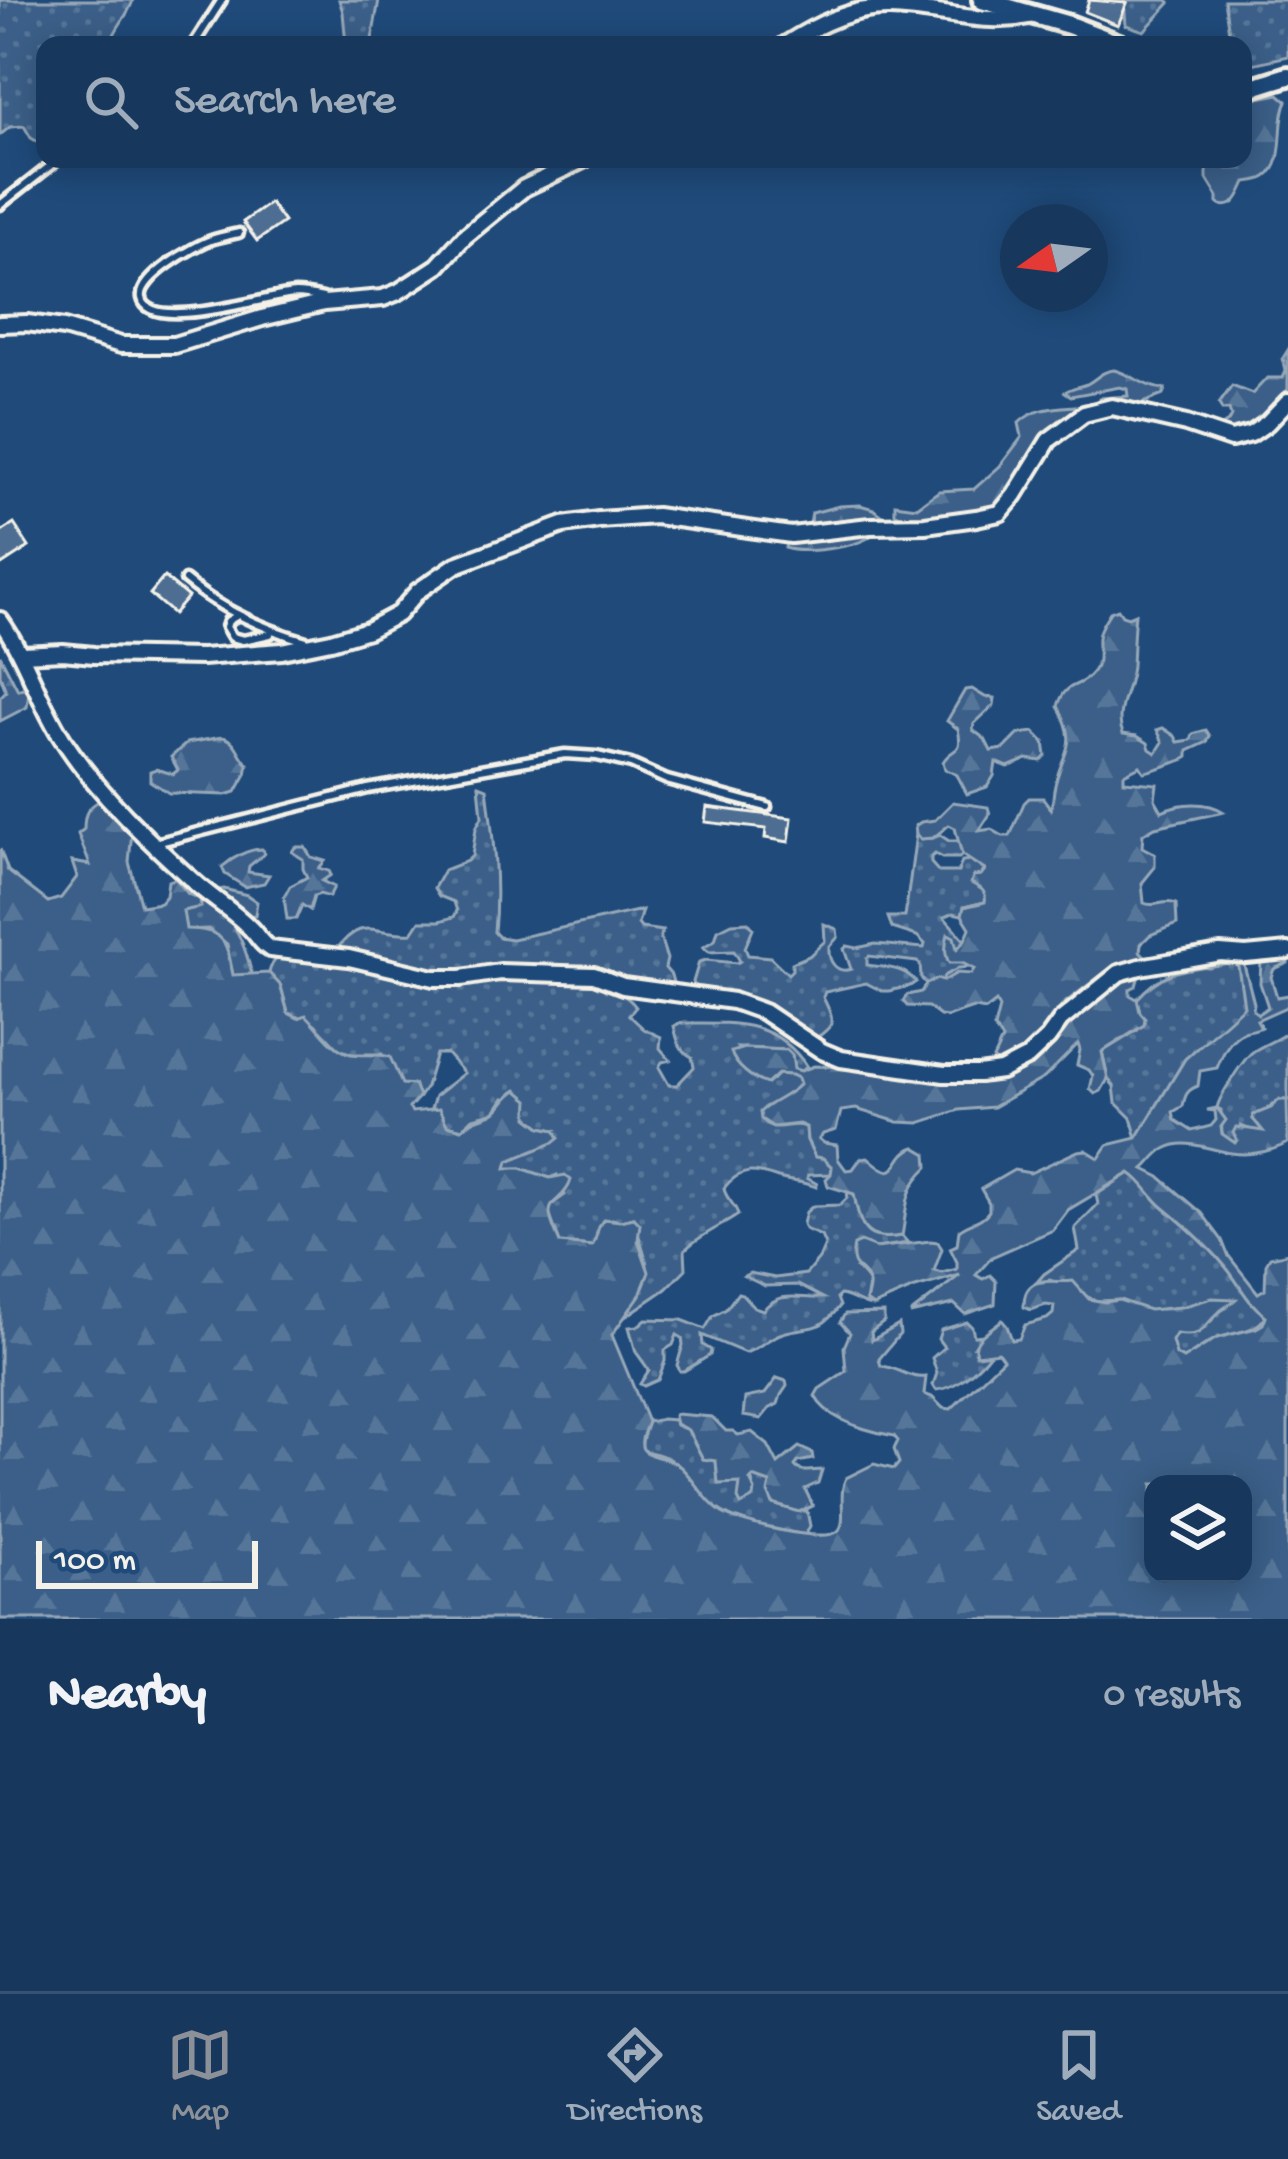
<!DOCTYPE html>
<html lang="en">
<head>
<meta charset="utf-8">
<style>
	:root { --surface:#17385c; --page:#244365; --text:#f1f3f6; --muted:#9eacbb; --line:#365272; --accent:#8c9099 }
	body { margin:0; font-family:"Gochi Hand",sans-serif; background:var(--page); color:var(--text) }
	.controls { position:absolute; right:36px; bottom:36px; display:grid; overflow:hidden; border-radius:24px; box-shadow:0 6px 30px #0003 }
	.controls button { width:108px; height:108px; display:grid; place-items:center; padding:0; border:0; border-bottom:3px solid var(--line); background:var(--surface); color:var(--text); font:60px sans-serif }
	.compass { position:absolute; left:1000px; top:204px; width:108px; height:108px; border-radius:50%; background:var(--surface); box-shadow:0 6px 30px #0003; rotate:256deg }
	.scale { position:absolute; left:36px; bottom:30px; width:222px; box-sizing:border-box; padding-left:12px; border:6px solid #f4f1e8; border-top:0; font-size:33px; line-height:42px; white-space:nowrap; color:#f4f1e8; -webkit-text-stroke:9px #1f4a7a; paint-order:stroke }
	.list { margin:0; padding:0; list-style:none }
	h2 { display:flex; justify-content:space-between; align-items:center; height:156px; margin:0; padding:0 48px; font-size:51px }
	h2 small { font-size:39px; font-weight:400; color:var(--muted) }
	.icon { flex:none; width:66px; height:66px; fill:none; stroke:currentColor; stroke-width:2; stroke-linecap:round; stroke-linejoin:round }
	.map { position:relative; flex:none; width:1288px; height:1619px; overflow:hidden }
	.search { position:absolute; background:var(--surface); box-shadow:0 6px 30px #0003; left:36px; right:36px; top:36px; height:132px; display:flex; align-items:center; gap:30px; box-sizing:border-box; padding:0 42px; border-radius:24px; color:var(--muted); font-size:45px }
	.sheet { height:372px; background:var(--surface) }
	nav { display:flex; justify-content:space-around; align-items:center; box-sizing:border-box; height:168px; border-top:3px solid var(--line); background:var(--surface); font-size:33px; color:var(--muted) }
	nav a { display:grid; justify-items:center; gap:6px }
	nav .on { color:var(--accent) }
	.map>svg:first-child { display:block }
	.green { fill:url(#green-dots); stroke:#97a8b8; stroke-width:3 }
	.forest { fill:url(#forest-firs); stroke:#97a8b8; stroke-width:3; fill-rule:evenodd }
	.building { fill:#4d6e92; stroke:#f4f1e8; stroke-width:3 }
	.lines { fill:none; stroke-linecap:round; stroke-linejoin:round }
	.service-casing { stroke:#f4f1e8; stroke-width:15 }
	.minor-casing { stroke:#f4f1e8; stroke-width:22 }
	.tertiary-casing { stroke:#f4f1e8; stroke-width:26 }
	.service { stroke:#1f4a7a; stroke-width:6 }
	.minor { stroke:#1f4a7a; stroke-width:14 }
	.tertiary { stroke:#1f4a7a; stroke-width:16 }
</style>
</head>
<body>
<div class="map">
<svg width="1288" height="1619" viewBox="0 0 1288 1619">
	<defs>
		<pattern id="green-dots" width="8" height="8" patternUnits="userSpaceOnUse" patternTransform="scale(3)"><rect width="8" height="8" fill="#3a5f88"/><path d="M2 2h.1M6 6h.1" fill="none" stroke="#577699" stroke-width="1.8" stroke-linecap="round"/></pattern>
		<pattern id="forest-firs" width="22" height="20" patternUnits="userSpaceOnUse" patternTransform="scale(3)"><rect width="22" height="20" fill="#3a5f88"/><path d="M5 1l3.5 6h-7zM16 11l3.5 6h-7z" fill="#577699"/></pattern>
	</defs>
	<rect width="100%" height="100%" fill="#1f4a7a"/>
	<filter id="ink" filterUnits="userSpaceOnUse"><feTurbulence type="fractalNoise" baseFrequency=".00833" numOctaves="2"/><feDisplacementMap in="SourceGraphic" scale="24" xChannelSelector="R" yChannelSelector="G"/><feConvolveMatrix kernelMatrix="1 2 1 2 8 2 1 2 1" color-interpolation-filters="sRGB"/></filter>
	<g filter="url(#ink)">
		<!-- green -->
		<g class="green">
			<path d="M0,0h133c-5,17 -19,28 -23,45h-65v101l-14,-8 -7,-12 -14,1 -10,8z"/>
			<path d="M339,0h40l-8,45h-25l-3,-33z"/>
			<path d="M1124,0h44l2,3 -26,28 -18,-6z"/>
			<path d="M1224,0h64v56l-45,10v-21h-12z"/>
			<path d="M479,785l8,3c6,48 12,95 7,144l5,5 13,2 130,-29 -4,14 3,4 22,3 -3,6 7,22 -2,9 6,7 3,11 -62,-8 -12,-8 -6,2c12,18 30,18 42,35l-7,8 15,14 17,8 -1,11 10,12 -8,2 -3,5 10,18h8l17,-18 -2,-10c-13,-7 -15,-17 -18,-31l6,-3c52,0 95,-5 127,44l-6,4 -7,-2 -2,-14 -5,-5 -49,-2 34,32 5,-6 15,1 6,3 2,6c-7,9 -25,19 -35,23l1,17c14,8 26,-3 40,3l1,13 8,16 7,1 10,10 -1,7 -23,1 -1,3 10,6 -1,3c-13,-6 -25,-5 -38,-9 -23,-8 -37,-11 -54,10 1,11 12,16 14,27 -17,12 -39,20 -53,35l1,19 -20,20 -44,30c11,-15 26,-33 25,-53 0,-9 -11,-36 -13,-48l-14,3 -8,-2 -15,13 -1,8 -4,6 -32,-3 -11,-30 2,-8 14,-10 -8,-20 -7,3 -29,-10 -16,1 2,-8 48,-31 -14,-3 -13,-10 -1,-9 -23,-10 -9,14 -22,6 -11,11 -15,-4 -8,-15 -8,-1 4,-13 29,-23 -17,-19h-11l-10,33 -7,10 -5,-12h-12l-20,-31h-30l-13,-5 -24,-25 -27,-11 -7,-27 -12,-13c6,-29 42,-22 66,-21 27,-39 40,-16 77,-19l8,-12h20l14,-4 3,-6 -3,-9 -15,-6 -5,-8 10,-18 23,-9 5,-5 4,-28 6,-11z"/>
			<path d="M916,834l4,5 13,-1 7,-3 9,6h11l2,14 -3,3h-17l-7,-4 -4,3v6l8,9h19l4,-11 8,-1 15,10 -4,5 5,21 -1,6 -21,5 -2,8 -9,-2 -9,4 21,24 -8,10 -8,-17 13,29 9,4 -12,1 -15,8 -2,5 -5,-2 -11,5 -5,-6 -1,-14 -3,-2 -48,-6 -2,2v7c19,3 36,1 49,17l-6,4 -21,5h-7l-16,-8 -41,9 -2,5c11,24 15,27 -10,43 -30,-26 -45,-44 -87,-48 -11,-1 -20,1 -30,-2l-3,-8 6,-20 7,-2 31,3 3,-2 -6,-10 -25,1 -6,-5 12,-7 3,-10 14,-7 16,-1 5,6 -8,20 3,7 22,2 18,17 4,-4v-7l17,-7 16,-15 -1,-17 13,5 1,8 -9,10c-1,14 7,27 22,22l-7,-20 3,-3 10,2 18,-4 49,4 1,-4 -8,-8 -25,-8 -4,-11h17z"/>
			<path d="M191,889c39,19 52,47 61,86l-19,1 -6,-32 -19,-15 -22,1 -4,-19 4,-2z"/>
			<path d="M1232,962l7,4 6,40 -60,53 -48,79 -6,-20 -15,-15 -2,-17 -6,-7 -6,-27 36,-22 7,-12 -5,-5 -3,-14c31,-35 54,-28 95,-37z"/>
			<path d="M1288,1032v68h-9l-26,19 11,12 -8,1 -15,-6 -6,17 -13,-9 -1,-24 -4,-2c2,-11 28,-52 37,-57 11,-7 23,-11 34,-19z"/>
			<path d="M1130,1173c14,8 20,23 33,34 22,18 43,36 62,59 17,20 19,34 41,50 -12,19 -37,15 -56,26 -10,5 -17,12 -27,17l-7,-4 -5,-15c11,-13 27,-9 40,-19 5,-4 7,-9 13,-12l-43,-2 -32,4 -29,-11 -23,1 -47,-21 -13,2 7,-8 35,-24 -4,-22 23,-24 -2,-9z"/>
			<path d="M848,1191l6,3c7,36 10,48 48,42l6,7 -32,5 -20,20c15,14 14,13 10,33l7,5c-10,0 -21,-10 -33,-11l-3,3 3,8c-24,31 -30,17 -60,28 -13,5 -22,15 -35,19l-43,-18 1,10 8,5 -1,5 -26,16h-4l-3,-6 6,-20 -1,-7 -5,-3 -4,10 -8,5v11l-7,19 -14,6 -4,-2 9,-14 -13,-18 -7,-25 9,-1 8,-7 36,1 23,9 8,-13 13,-7 12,-16 4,1 12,13 9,3c17,-20 35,-11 60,-12l-25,-13 -33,1 -21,-10 6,-3 25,5 31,-4 13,-15 6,-14 -4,-9 -16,-7 -2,-5 3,-12 7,-6 27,-1 7,-7z"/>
			<path d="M967,1322l5,5 2,9 9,-1 -9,12 17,5c-12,16 -35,37 -55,38l-3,-5 4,-12 -5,-15 12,-11 -6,-8 3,-9z"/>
			<path d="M662,1419l12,1 2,5 12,5 15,29 13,2 3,23 22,-2 12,3 -2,-8 16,3 4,4 2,20 23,7h11l3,15 -5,9c-33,-8 -72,-9 -97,-34 -12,-12 -24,-34 -39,-42 -22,-13 -36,3 -21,-37z"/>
		</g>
		<!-- forest -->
		<g class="forest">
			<path d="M1279,94l8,7c-11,22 1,61 -21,76 -6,4 -13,4 -20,5 -6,13 -11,29 -28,22v-7l-11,-18v-20h36v-58z"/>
			<path d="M1288,350c0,12 0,28 0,39 -7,27 -38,38 -61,43l-5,-6 6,-4 3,-6 -2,-6h-7l-3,-6 13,-18 20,8 15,-16h16l3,-7 -3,-13z"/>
			<path d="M1114,370c19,5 31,18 51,19l-2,6 -25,10 -14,-3 -28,1 4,-5 28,-2 -1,-7 -7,-2 -49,9 -6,-4c7,-5 14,-5 22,-8 10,-5 14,-13 27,-14z"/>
			<path d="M1075,406l1,7 -20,11 -17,14 -4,21 -32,45 -57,19 -20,-6 -20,3 -11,-7v-9l22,3 22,-16 35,-2 26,-23 22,-29 -3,-14c15,-15 35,-15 56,-17z"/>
			<path d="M860,505l14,4 10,8v7c-6,4 -10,10 -16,14 -17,10 -66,16 -83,10l1,-6 21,-2 5,-27 27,-7z"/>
			<path d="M1118,609l4,6 6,2 7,-3c-2,17 -2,34 -3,51 -1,24 -19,46 -9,69l14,2 11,7 2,6 6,4 7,-11 -6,-12 6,-2 12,8 3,6 13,-2 2,-6 13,-4 4,6 -3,6 -19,9v6c-3,3 -40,15 -44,15l-4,-6 -16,8v7l33,3 -2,15 7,12c18,-9 46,-10 62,1l-69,15 -12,7 -1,13 13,7v13l-13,16 2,20c11,5 21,-4 32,1l1,20 -27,11 -9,9 -1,7 5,5 14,3 -51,11 -46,35 -12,26 -14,16 -38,17 -5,-5 9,-19 -8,-12 5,-20 -3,-6 -10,8 -13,-2 -26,9 -7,-1 -12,-9 -21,-1 -4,-5 4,-6 14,-3 5,-8 11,-5 6,2 14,-8 14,1 3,-5 -12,-6h-13c-5,-9 -4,-19 -1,-29l6,3 3,12 8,-9 5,-12 -8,-13 2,-8 21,-5c2,-12 -5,-14 -14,-19l2,-7 8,-1 4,-5 -23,-15 -7,-27 -6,-3 -16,13 -13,1 -4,-5 -1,-8 6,-4 14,-2 18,-18 35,5 2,7 -11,17 12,-2 12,7h7l14,-33 5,-5h14l8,11c2,-6 2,-13 3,-19 7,-40 27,-42 4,-84 8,-26 20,-16 33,-32 11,-12 6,-22 7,-36 0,-9 8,-19 12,-26z"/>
			<path d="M0,655l18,35 12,-5 -3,22 -27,14v-24l6,-6 -6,-16z"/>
			<path d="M972,689l13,8 10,1 -1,7 -20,19 -1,6 12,9 6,12 13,-2 15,-15 15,-2 10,10 2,14 -5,5 -14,-2 -19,8 -12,-5 -2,14 -7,11 -20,7 -10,-19 -12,-6 -2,-7c9,-16 21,-6 15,-33l-11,-8 18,-31z"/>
			<path d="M222,737c16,3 15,17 26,27l-2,10 -10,18 -10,3 -57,-2 -19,-12v-10l6,-2 17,5 5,-4 -7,-13 16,-14z"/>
			<path d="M101,800l7,3 24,28 -3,31 12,44 19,-3 6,-7 2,-15 8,-2 12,15 12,5 1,8 -18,4 3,18c39,0 40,12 47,46l36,-2 11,12 8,28 10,5 8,-3c14,13 25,34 45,39 13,2 26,-1 39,3l12,27 12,1 5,12 -10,11 3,4 27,-3 8,16 15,4c13,-13 24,-10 34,-18 9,-8 10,-15 21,-21l12,10 -1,17 13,10 14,3 4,8 -6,5 -45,18 -2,7h15l29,10 15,-3 6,5c-4,17 -22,21 -21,33 0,9 7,22 10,30l32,3c6,-9 4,-19 12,-27l16,2 14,-3 6,6 -2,16 11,32 -9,23 -28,40 36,87c-3,8 -9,19 -5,27 6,9 25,8 34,15 17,13 25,35 44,48 15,11 105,32 117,19 10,-9 -1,-36 8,-53l28,-14 20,5 5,-6 -5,-14 4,-8 -4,-5c-26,-5 -67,-16 -79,-40l4,-7 27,-18 -2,-24 6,-14 -10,-11 5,-8 39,-1v9l-13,10 1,8 27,-15 1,9 -21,25 2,7c17,1 27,13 45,11l-2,17 8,3 11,11 8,1 52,-50 -5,-7 -22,3c-5,-17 14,-25 26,-35l5,6 5,14 7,-1 6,-14 22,-6 6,-5 1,-8 -8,-1 -15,5 -7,-3c-1,-35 28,-23 49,-26l16,18 16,3 14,-2 30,10 32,-3 31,-9 24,1c-5,5 -12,8 -17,13 -19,17 -14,26 -43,22l-4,7 4,14 7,4 34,-21 39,-10 7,-4 3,-8c-21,-15 -25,-31 -41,-50 -19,-23 -40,-41 -62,-59 -13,-11 -19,-25 -33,-34l-62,37 -15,20 -61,27 -16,18 7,4 7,-4 6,6 -1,23 -30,10 -11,-10 -44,10 50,-39 -48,14 -39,17 -7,-5c1,-2 4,-15 3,-17 -3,-16 -21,-12 -15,-39l7,-3 15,6 54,-7 8,1 4,7 -8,22 8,2 15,-4v-7l-7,-14 7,-3 2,-15c11,-9 21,-7 30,-19v-8l-8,-14 33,-19 16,3 48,-22 8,-1 13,8 9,-13 29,-7 48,-79 59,-53 -6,-40 -6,-4 -24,5 -10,-2 1,-4 23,-2 21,2 11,42 -1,7 5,4 10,-7 -8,-24 1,-24 27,-3v7l-14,6 -3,8 6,20 11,-2v11l-31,14 4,7c-5,3 -11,3 -17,5 -15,6 -22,23 -27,36l-17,3 -2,15c-11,4 -13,9 -15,20l-10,6 2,8 17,11 19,-5 5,-6 -1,-9 -8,-1 10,-2 9,12 -5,7 1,7 13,9 2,-3 -4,-7 3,-6 27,4 -10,-12v-4l18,-7 8,-8h8l1,43c-18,9 -37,13 -57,10 -21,-3 -45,-16 -66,-4 -8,4 -14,14 -21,20l16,8 42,36 20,27 6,15 30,38 7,-4 1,-25 4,-7 18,-4v366h-1288v-770l8,22 40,31 13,-4 16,-21 -5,-15 18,3 -12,-31 6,-5c0,-15 3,-22 17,-29zM1153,1484h90v90h-90z"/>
			<path d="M295,847h10l6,10 14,4 -6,7 10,3 2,4 -9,6 12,6 -5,10 -9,-3 -6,2 -4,14 -8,-5 -6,14h-9l-3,-22 6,-11 17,-9 -4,-8v-10l-11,-7z"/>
			<path d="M262,849l2,5 -15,12 -1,6 21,3 -5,8 -19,4 -20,-13 -3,-7c10,-9 26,-18 40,-18z"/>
			<path d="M224,889l23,6 10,7 -2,13 -15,2 -28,-26z"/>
			<path d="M1132,976l6,3 -2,7 -6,3v6l7,4 3,13 5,6 -1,7 -42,27 6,27 -7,12 -6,3 -5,-5 3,-13 -4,-6 -12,-5 3,-15 -2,-6 -34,34 -51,29 -34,3 -40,13 -21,-1 -42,-13 -15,2 -5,19 -13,4 -4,5 5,4 13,2 1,14 8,11 7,-1 8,-11 7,-1c35,32 21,-1 47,-10l12,7 1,13c-25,24 -20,38 -26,69 -38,6 -41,-7 -48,-42l-26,-8 -2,-7 5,-5 1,-7 -9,-9 -8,-1 -8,-17 -1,-13 -7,-3 -26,3 -12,-8 -1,-7c11,-11 29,-16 40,-28l-2,-6 -6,-3 -14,-1 -11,10c-14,-4 -32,-18 -36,-32l13,-4 43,2 5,5 2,14 7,2 13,-5 29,1 77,14 84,-6 68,-61 46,-35z"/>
			<path d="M777,1378l9,3 1,5 -6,9 -3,9 -9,5 -8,10 -18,-3 2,-18 20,-4z"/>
			<path d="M676,1414l36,3 14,14h7l5,4 14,-3 16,13 10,19 21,-17 13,6 1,6 -15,3 -3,4c6,8 18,4 27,4l-4,13 -13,6 8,17 -14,6 -26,-8 -5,-11 2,-10 -17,-6 -3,3 5,10 -1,8 -13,7 -3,-6 2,-16 -22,1 -2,-23 -13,-2 -15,-29 -12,-6 -2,-8z"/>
		</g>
		<!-- building -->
		<g class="building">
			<path d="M1089,0l38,3 -9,22 -33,-13z"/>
			<path d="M270,203l14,19 -27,19 -14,-19z"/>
			<path d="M14,524l15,23 -29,19v-33z"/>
			<path d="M164,577l24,20 -15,17 -23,-20z"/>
			<path d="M707,807l85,11 -3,24 -24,-4 1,-9 -61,-7z"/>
		</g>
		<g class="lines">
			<defs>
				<g id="service">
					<path d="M193,45l29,-45"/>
					<path d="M0,205l59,-46"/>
					<path d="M239,233c-9,2 -19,4 -28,7 -17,6 -73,38 -69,58 7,36 128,-3 153,-4 9,0 19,2 28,4"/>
					<path d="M185,580c36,30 76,48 121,61"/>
					<path d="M238,615l-10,6 -2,6 6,10 11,3 27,-6"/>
					<path d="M155,843l213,-54 197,-35 32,2 34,8 36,16 100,27"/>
				</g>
				<g id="minor">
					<path d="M785,45c31,-20 67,-38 105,-37 47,1 92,18 139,8"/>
					<path d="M0,324l27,-1 37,5 57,17h53l88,-27 62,-15 59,-5 15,-6 40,-26 26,-29 60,-49 61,-29"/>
					<path d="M0,620c28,39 39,85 66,124 34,51 82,96 127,137 18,17 41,30 58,48 8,8 9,14 19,20l79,9 85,20h27l39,-6 94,3 29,11 110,15 31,11 58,39 19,8 103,15h35l22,-3 27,-14 20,-19 13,-18 58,-47 21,-6 80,-14 26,2 42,-4"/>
					<path d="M22,654l41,-2 31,3 108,2 80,-6 49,-10 37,-11 30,-16 20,-23 38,-26 107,-40 36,-5 57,-4 135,19 79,-9 55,-1 51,-7 24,-5 15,-18 34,-55 35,-26 28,-7 74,17 45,15 20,-5 16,-11 21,-22"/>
				</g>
				<g id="tertiary">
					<path d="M982,0l87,25 52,20"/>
					<path d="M1243,90l45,-14"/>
				</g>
			</defs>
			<!-- service casing -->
			<use href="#service" class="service-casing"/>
			<!-- minor casing -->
			<use href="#minor" class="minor-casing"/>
			<!-- tertiary casing -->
			<use href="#tertiary" class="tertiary-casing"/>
			<!-- service -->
			<use href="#service" class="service"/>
			<!-- minor -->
			<use href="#minor" class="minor"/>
			<!-- tertiary -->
			<use href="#tertiary" class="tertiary"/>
		</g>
	</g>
</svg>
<div class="controls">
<button><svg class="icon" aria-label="layers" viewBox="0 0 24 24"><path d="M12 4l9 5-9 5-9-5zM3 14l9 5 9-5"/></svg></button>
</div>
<svg class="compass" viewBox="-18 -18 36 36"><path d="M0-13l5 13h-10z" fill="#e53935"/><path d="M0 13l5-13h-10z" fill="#9eacbb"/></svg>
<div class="scale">100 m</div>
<div class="search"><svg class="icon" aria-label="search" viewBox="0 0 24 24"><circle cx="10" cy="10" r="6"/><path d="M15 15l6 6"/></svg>Search here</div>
</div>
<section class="sheet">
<h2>Nearby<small>0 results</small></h2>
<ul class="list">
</ul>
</section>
<nav>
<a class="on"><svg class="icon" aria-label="map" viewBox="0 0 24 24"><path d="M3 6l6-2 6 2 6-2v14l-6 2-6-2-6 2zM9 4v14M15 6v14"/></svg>Map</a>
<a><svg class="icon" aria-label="directions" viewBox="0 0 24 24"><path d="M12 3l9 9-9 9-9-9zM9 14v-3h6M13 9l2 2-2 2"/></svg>Directions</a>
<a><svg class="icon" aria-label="saved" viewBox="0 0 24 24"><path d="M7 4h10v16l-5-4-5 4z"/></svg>Saved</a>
</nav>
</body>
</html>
